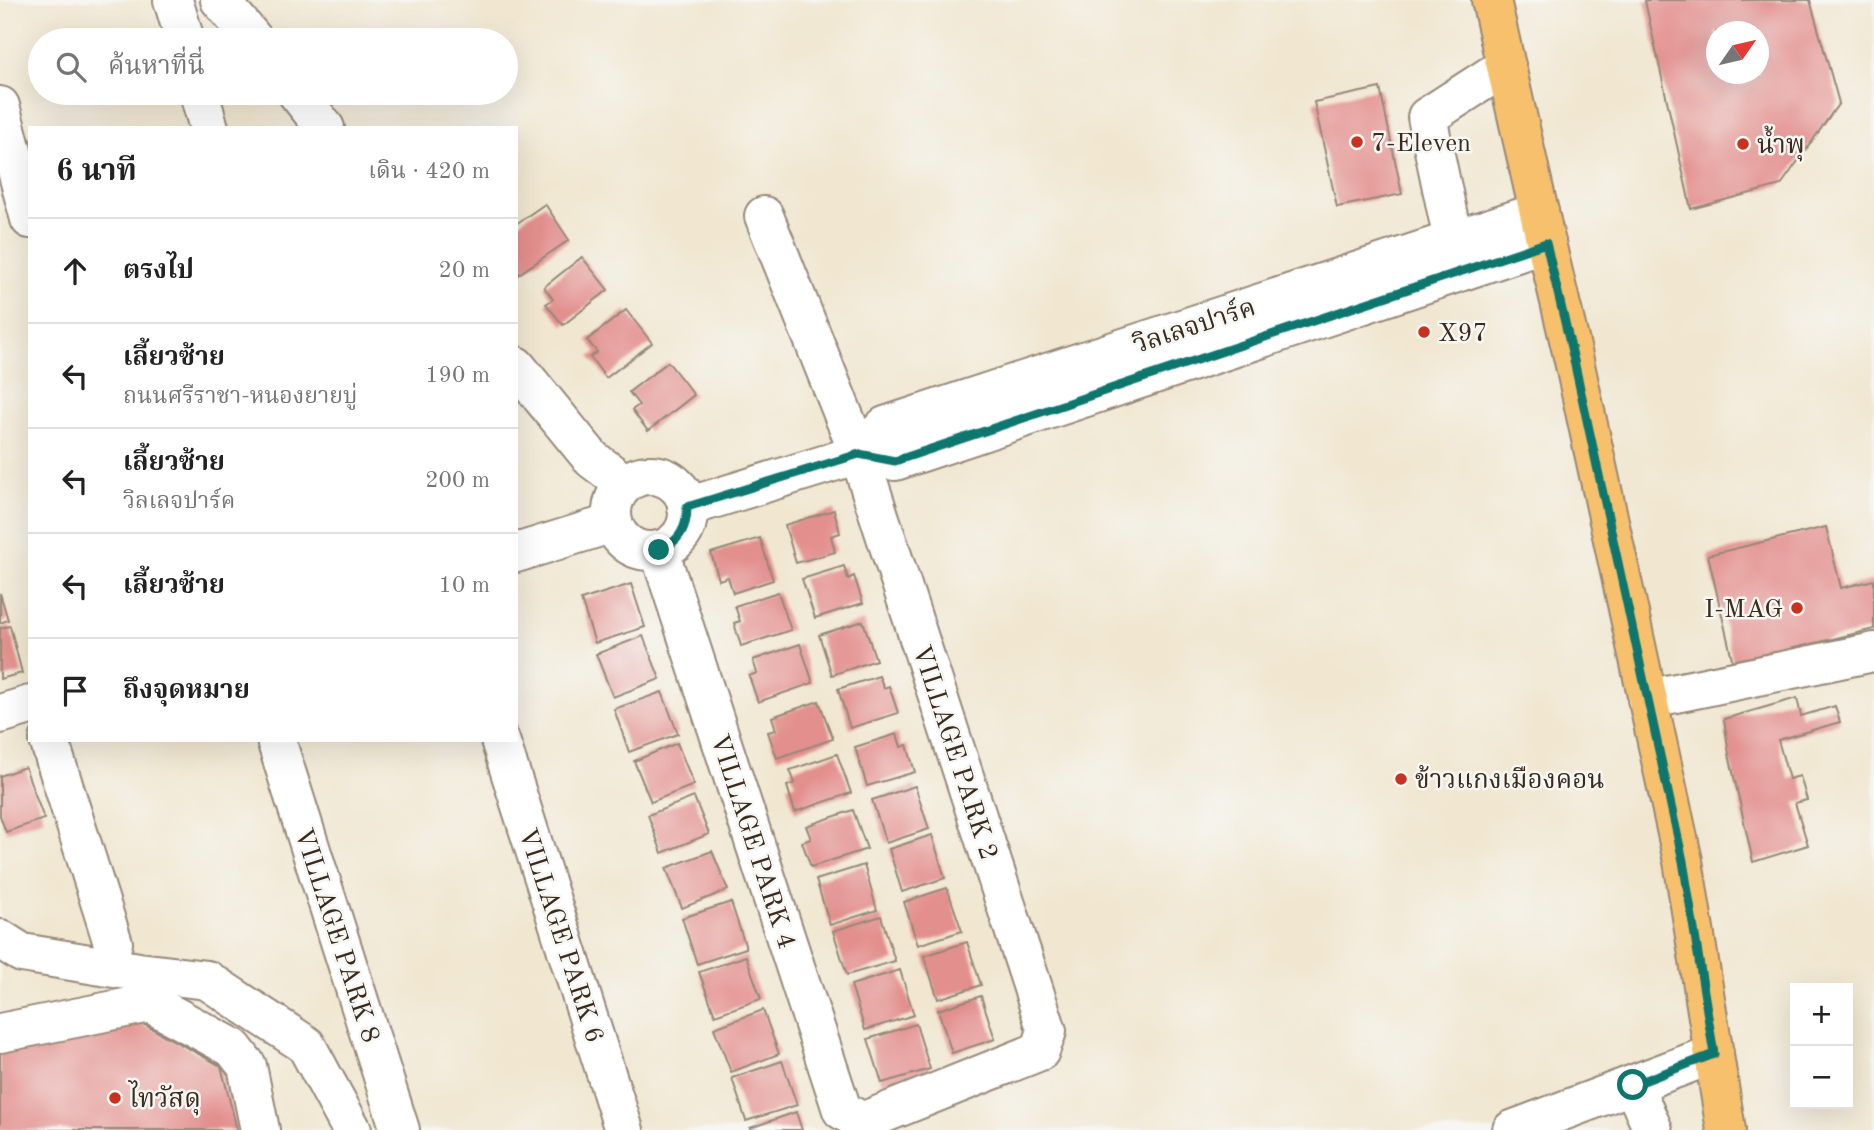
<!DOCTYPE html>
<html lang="th">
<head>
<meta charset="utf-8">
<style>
	:root { --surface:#fff; --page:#f6f6f6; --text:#222; --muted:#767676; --line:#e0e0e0 }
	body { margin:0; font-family:"Old Standard TT","Noto Serif Thai",serif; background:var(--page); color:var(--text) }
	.controls { position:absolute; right:21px; bottom:21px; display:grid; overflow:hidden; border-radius:0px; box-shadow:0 7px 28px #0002 }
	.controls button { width:63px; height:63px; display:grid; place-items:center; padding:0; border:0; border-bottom:2px solid var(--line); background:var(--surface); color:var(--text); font:35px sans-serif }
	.compass { position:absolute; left:1706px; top:21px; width:63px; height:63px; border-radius:50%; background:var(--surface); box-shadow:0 7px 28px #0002; rotate:56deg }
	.stop { position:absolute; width:21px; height:21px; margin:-16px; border:5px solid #0f766e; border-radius:50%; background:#fff }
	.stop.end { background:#0f766e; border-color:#fff; box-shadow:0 2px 7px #0008 }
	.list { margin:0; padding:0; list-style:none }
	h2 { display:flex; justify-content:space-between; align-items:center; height:91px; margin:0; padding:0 28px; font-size:30px }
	h2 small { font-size:23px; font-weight:400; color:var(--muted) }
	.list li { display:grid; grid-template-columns:46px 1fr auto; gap:21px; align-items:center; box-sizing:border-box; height:105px; padding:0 28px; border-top:2px solid var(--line) }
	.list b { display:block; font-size:26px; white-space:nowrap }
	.list p { margin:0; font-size:23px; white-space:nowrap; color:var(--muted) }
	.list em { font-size:23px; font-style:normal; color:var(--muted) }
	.icon { flex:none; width:38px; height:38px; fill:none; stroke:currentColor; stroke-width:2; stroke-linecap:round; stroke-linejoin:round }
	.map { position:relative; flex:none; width:1874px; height:1130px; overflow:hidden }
	.search { position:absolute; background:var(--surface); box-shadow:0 7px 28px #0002; left:28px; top:28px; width:490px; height:77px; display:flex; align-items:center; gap:18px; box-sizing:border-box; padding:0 24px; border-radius:38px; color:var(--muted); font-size:26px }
	.panel { position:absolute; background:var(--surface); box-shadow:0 7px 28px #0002; left:28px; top:126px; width:490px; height:616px; border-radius:0px }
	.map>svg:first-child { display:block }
	.building { fill:#e38f8d; fill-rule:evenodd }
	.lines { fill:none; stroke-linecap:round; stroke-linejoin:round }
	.minor-casing { stroke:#968878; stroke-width:42 }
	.major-casing { stroke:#968878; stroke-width:42 }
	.minor { stroke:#fff; stroke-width:38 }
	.major { stroke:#f7c06c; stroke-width:38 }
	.route { stroke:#0f766e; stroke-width:9 }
	.poi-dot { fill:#c8321e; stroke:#f6f6f2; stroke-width:2.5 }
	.labels { text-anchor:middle; stroke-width:5; stroke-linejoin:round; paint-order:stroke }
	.poi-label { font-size:26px; fill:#3b2a1e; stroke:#f6f6f2; text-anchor:start }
	.street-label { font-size:26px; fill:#3b2a1e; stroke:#f6f6f2 }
</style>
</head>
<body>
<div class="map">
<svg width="1874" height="1130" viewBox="0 0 1874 1130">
	<rect width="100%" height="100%" fill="#f6f6f2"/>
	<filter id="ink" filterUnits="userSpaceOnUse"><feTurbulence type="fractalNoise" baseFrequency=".0143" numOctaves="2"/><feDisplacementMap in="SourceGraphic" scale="14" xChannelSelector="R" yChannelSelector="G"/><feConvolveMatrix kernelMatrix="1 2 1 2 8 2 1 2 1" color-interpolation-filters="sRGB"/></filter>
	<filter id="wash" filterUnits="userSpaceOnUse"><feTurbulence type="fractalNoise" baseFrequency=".00686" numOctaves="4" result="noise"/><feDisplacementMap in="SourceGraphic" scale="28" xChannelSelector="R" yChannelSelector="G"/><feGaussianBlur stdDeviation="1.57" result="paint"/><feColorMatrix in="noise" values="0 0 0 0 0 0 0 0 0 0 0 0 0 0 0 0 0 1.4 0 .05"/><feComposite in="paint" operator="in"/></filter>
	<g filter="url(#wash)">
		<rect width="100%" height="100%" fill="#f1e7d1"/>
		<g id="blocks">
			<!-- building -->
			<g class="building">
				<path d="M1649,0h161l29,103 -58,82 -90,24 -46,-208zM1716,32h42v42h-42z"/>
				<path d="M1380,88l22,106 -65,13 -23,-105z"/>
				<path d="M545,204l24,36 -53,36v-52z"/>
				<path d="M582,257l26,33 -45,35 -17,-21 7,-5 -9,-12z"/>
				<path d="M626,310l26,33 -46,35 -16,-21 7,-5 -10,-12z"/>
				<path d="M668,362l26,33 -46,36 -16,-21 7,-5 -10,-13z"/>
				<path d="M834,510l6,23 -9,3 4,16 -39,11 -11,-38z"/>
				<path d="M1826,527l15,61 33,-8v49l-141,34 -25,-108z"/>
				<path d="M760,538l13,42 -40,13 -5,-16 -9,3 -8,-27z"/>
				<path d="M844,566l4,13 6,-3 9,27 -48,15 -13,-39z"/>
				<path d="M631,584l14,43 -50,16 -14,-43z"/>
				<path d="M778,592l13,38 -50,16 -7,-23 6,-2 -5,-15z"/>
				<path d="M0,593l8,27 -8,3z"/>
				<path d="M863,621l13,39 -44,15 -13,-40z"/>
				<path d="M10,626l12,47 -22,6v-51z"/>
				<path d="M643,636l17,43 -47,18 -17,-43z"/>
				<path d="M800,644l13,39 -55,19 -9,-26 8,-3 -4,-13z"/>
				<path d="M879,676l5,12 5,-2 9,27 -48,15 -12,-39z"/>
				<path d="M662,692l16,42 -49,18 -15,-43z"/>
				<path d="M1797,698l4,18 34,-10 5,16 -62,18 11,39 11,-3 7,24 -12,3 13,42 -55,17 -24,-108 -5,-35z"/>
				<path d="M819,701l14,38 -56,19 -9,-26 8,-2 -4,-13z"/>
				<path d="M897,734l4,13 6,-2 8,27 -48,14 -12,-39z"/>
				<path d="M677,743l17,42 -43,17 -17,-41z"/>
				<path d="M837,754l14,39 -56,19 -8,-26 8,-3 -5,-13z"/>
				<path d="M25,767l19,52 -38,13 -6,-16v-40z"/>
				<path d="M915,786l14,43 -43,14 -14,-43z"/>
				<path d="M694,797l15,37 -47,19 -14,-38z"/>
				<path d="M853,810l14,39 -56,18 -9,-25 9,-3 -5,-13z"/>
				<path d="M932,835l13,43 -43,14 -13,-43z"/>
				<path d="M712,851l16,39 -46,18 -16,-40z"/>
				<path d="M864,865l13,45 -47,15 -14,-45z"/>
				<path d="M947,888l15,43 -44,14 -14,-43z"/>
				<path d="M731,902l15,46 -49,16 -15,-46z"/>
				<path d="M881,916l14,45 -48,14 -14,-44z"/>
				<path d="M967,942l14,43 -43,14 -14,-43z"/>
				<path d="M746,956l15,43 -46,16 -16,-43z"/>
				<path d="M900,970l14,45 -49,15 -14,-45z"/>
				<path d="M981,996l14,43 -43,14 -14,-43z"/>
				<path d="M763,1010l16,44 -48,18 -17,-44z"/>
				<path d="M136,1020l85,46 16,64h-237v-80z"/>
				<path d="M916,1024l14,45 -48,14 -14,-44z"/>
				<path d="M782,1061l15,44 -51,16 -14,-43z"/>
				<path d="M796,1112l6,18h-52v-2z"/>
			</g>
		</g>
	</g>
	<g filter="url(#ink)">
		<use href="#blocks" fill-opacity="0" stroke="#968878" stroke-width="2"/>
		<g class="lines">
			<defs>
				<g id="minor">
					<path d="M173,0l12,40"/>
					<path d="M220,0l34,40"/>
					<path d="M199,93l10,35"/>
					<path d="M297,93l28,35"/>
					<path d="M0,106l30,113"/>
					<path d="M1453,240l-26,-123 79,-51"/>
					<path d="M516,366l76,93 33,25"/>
					<path d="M859,454l26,-28 654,-214"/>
					<circle cx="650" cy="513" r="38"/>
					<path d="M687,507l172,-53 36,7 651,-218"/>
					<path d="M659,550l183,560 20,12 178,-71 7,-20 -188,-577 -95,-238"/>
					<path d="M516,553l97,-30"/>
					<path d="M1647,699l227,-47"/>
					<path d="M0,714l30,-9"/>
					<path d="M49,740l64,203"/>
					<path d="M276,740l124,390"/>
					<path d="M500,740l124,390"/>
					<path d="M0,939l22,14 117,19 68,8 99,65 46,85"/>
					<path d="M0,1033l150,-30 83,45 14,18 13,64"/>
					<path d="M1633,1085l20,45"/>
					<path d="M1512,1130l202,-76"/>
				</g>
				<path id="major" d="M1491,0l55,243 27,113 110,505 43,269"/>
			</defs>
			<!-- minor casing -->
			<use href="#minor" class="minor-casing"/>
			<!-- major casing -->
			<use href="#major" class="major-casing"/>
			<!-- minor -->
			<use href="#minor" class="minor"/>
			<!-- major -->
			<use href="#major" class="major"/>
		</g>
	</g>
	<g class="lines" filter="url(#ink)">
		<!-- route -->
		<path class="route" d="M659,550c20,-8 28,-21 28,-43l172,-53 36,7 651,-218 27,113 110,505 31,193 -81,31"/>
	</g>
	<!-- markers -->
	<g class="poi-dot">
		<circle cx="1357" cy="142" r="7"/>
		<circle cx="1743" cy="144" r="7"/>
		<circle cx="1424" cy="332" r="7"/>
		<circle cx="1797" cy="608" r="7"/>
		<circle cx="1401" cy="779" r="7"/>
		<circle cx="115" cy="1098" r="7"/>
	</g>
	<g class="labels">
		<!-- poi labels -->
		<g class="poi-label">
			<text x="1371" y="151">7-Eleven</text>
			<text x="1757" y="153">น้ำพุ</text>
			<text x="1438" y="341">X97</text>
			<text x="1783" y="617" text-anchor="end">I-MAG</text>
			<text x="1415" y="788">ข้าวแกงเมืองคอน</text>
			<text x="129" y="1107">ไทวัสดุ</text>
		</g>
		<!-- street labels -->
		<g class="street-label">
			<text transform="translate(1194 325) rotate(-18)" y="9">วิลเลจปาร์ค</text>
			<text transform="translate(956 752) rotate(72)" y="9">VILLAGE PARK 2</text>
			<text transform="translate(754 841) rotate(72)" y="9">VILLAGE PARK 4</text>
			<text transform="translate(338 935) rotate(72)" y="9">VILLAGE PARK 8</text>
			<text transform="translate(562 935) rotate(72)" y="9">VILLAGE PARK 6</text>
		</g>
	</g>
</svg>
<div class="controls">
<button>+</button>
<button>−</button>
</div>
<svg class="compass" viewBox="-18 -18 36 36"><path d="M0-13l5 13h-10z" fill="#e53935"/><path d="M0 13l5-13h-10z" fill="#767676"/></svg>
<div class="stop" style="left:1633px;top:1085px"></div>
<div class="stop end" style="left:659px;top:550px"></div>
<div class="search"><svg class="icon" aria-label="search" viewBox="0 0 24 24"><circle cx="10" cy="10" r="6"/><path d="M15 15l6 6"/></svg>ค้นหาที่นี่</div>
<section class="panel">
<h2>6 นาที<small>เดิน · 420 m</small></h2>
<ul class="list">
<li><svg class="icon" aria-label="ahead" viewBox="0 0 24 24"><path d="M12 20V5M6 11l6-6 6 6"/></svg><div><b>ตรงไป</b></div><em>20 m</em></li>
<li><svg class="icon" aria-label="left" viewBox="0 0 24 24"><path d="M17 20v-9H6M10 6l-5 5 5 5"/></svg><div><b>เลี้ยวซ้าย</b><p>ถนนศรีราชา-หนองยายบู่</p></div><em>190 m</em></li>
<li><svg class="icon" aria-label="left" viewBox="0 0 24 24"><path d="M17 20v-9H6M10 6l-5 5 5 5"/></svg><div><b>เลี้ยวซ้าย</b><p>วิลเลจปาร์ค</p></div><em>200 m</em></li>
<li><svg class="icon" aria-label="left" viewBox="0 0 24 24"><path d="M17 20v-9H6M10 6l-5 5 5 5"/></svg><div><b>เลี้ยวซ้าย</b></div><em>10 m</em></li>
<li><svg class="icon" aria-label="arrive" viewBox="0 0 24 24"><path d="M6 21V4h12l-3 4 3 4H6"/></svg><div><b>ถึงจุดหมาย</b></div></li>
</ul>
</section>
</div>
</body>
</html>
